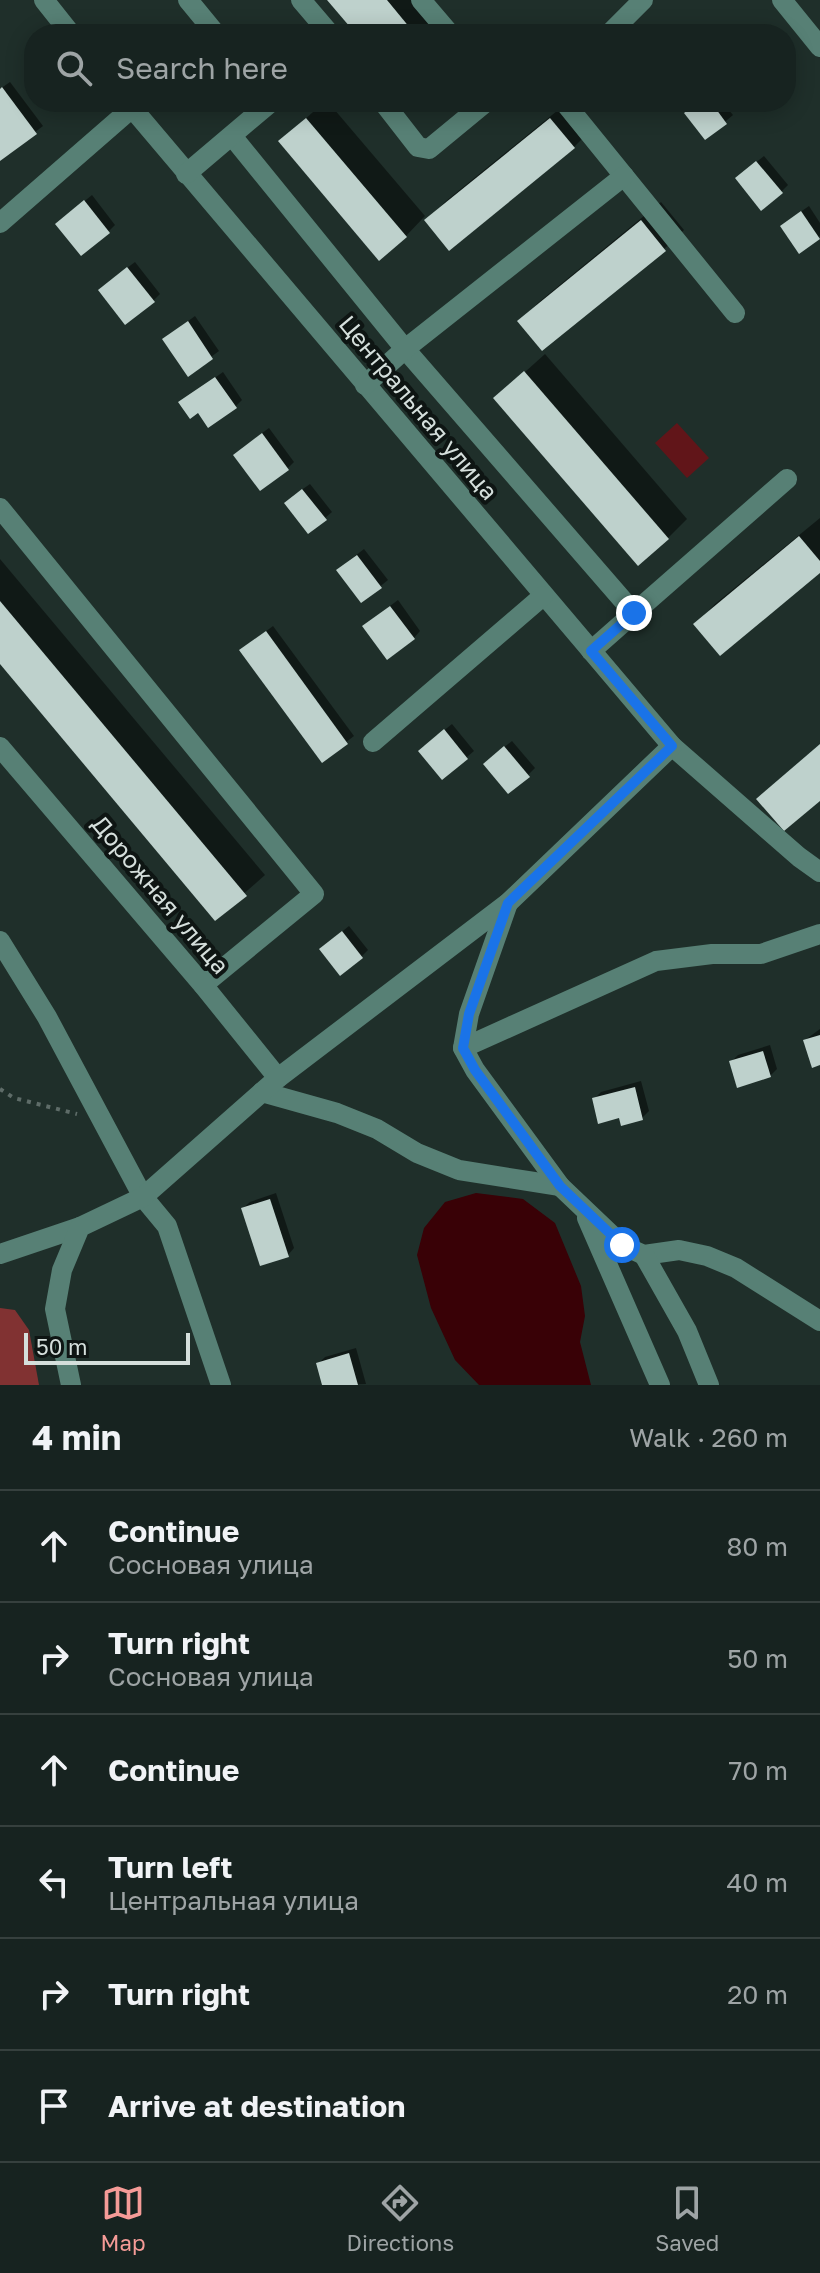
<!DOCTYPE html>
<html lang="en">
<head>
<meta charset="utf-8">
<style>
	:root { --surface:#172320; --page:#242f2d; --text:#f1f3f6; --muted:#9ea4a5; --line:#36403e; --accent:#f59b97 }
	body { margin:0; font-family:"Golos Text",sans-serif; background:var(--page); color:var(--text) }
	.scale { position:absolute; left:24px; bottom:20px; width:166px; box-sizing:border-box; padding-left:8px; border:4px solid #d5dfdc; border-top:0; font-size:22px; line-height:28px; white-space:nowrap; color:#d5dfdc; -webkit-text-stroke:6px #0e1513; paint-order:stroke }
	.stop { position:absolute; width:24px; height:24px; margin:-18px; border:6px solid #1a73e8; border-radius:50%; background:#fff }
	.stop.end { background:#1a73e8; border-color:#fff; box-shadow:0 2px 8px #0008 }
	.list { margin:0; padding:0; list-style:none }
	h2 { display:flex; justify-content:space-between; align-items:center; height:104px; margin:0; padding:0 32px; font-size:34px }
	h2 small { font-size:26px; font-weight:400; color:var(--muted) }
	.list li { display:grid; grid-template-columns:52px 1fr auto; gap:24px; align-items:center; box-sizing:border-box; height:112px; padding:0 32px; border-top:2px solid var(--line) }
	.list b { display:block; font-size:30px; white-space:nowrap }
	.list p { margin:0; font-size:26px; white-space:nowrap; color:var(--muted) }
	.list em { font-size:26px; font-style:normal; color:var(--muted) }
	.icon { flex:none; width:44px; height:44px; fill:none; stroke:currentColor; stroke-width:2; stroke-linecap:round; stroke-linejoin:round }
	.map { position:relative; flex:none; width:820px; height:1385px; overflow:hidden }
	.search { position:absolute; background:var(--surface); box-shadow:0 4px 20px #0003; left:24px; right:24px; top:24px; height:88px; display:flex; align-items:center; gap:20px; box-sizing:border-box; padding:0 28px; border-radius:32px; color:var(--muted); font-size:30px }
	.sheet { height:776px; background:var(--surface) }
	nav { display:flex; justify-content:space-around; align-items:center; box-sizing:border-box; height:112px; border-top:2px solid var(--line); background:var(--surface); font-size:22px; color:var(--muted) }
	nav a { display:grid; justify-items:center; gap:4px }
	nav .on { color:var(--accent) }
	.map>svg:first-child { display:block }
	.green { fill:#611519 }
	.forest { fill:#813232 }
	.water { fill:#390106 }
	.shadow { fill:#0007 }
	.building { fill:#bed1cc }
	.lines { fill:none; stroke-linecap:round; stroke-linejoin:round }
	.path { stroke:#5e6c68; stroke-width:4; stroke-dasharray:4 6; stroke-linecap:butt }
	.minor { stroke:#578075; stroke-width:20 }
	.route { stroke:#1a73e8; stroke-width:10 }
	.labels { text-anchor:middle; stroke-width:8; stroke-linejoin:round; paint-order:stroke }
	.street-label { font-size:24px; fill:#d5dfdc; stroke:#0e1513 }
</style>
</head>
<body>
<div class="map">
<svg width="820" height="1385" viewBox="0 0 820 1385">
	<rect width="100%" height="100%" fill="#1f2f2a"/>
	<!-- green -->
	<path class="green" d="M677,423l32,35 -22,20 -32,-35z"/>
	<!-- forest -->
	<path class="forest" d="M0,1308l15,2 14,20 10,55h-39z"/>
	<!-- water -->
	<path class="water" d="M476,1193l47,6 32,24 26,63 4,30 -5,26 11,43h-112l-24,-25 -24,-52 -14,-53 7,-27 21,-26z"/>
	<!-- shadow -->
	<g class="shadow">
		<path d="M330,0h92l29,34h-92z"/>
		<path d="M10,82l33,44 -43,33v-70z"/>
		<path d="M324,102h4l97,114 -19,20 -125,-95z"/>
		<path d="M568,102l25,26 -19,19 -147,73 19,-19z"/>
		<path d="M699,102h23l11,13 -27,23z"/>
		<path d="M764,156l24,29 -7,7 -37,-20z"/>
		<path d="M92,195l23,30 -6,6 -45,-13z"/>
		<path d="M661,202l23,28 -20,19 -144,72 19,-19z"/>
		<path d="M809,206l11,17v13l-21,15 -10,-31z"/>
		<path d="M135,262l25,32 -7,7 -46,-18z"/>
		<path d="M195,316l24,35 -31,23 -24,-35z"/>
		<path d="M545,354l142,165 -19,19 -172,-140z"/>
		<path d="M223,372l19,28 -7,7 -36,3 -18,-8z"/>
		<path d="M269,428l25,34 -6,6 -46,-20z"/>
		<path d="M310,484l22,28 -7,6 -32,-22z"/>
		<path d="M820,518v52l-124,54 19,-20z"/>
		<path d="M364,549l24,31 -26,21 -16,-38z"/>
		<path d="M0,559l265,316 -49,43 -216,-257z"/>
		<path d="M398,600l22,31 -6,7 -43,-18z"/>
		<path d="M273,626l81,110 -31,24 -74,-116z"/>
		<path d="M452,724l22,27 -32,27 -15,-34z"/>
		<path d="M512,741l23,27 -7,7 -36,-18z"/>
		<path d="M349,926l19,24 -7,7 -33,-14z"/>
		<path d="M820,1029v34l-15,-23z"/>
		<path d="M770,1045l7,24 -7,7 -39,-14 7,-7z"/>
		<path d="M641,1081l8,30 -7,7 -21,-2 -27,-17 7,-7z"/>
		<path d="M276,1193l18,55 -6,7 -45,-47 7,-6z"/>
		<path d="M356,1348l10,36 -42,1 -6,-21 7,-7z"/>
	</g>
	<!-- building -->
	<g class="building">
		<path d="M327,0h60l28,34h-59z"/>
		<path d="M2,87l35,47 -37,27v-72z"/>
		<path d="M413,102h18l-10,9z"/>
		<path d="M698,102h13l16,22 -22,16 -21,-27z"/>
		<path d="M306,118l101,119 -28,24 -101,-120z"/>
		<path d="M550,118l25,30 -126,103 -25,-31z"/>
		<path d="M756,161l27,32 -22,18 -26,-33z"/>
		<path d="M84,200l26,33 -29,23 -26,-32z"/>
		<path d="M801,211l19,28 -21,15 -19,-28z"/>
		<path d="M641,220l25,31 -124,100 -25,-30z"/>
		<path d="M127,267l28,35 -30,23 -27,-35z"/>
		<path d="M188,321l25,38 -25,18 -26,-38z"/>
		<path d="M524,371l145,168 -31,27 -145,-168z"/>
		<path d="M215,377l22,31 -29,20 -10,-15 -8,6 -12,-17z"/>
		<path d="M262,433l27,37 -29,21 -27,-36z"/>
		<path d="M302,489l25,31 -19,14 -24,-31z"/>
		<path d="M799,536l21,25v12l-100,83 -27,-32z"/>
		<path d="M357,555l25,33 -21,15 -25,-33z"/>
		<path d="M0,601l247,295 -32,25 -215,-257z"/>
		<path d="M390,606l25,33 -28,21 -25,-34z"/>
		<path d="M266,631l82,113 -26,19 -83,-113z"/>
		<path d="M444,729l24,30 -26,21 -24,-29z"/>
		<path d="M820,744v57l-36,30 -28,-32z"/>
		<path d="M504,746l26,31 -22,17 -25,-30z"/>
		<path d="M342,931l21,27 -23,18 -21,-27z"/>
		<path d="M820,1035v30l-8,3 -9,-28z"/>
		<path d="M763,1051l8,26 -34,11 -8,-27z"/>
		<path d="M635,1087l8,33 -22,6 -2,-8 -21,6 -6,-26z"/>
		<path d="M270,1199l19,58 -29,9 -19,-58z"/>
		<path d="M349,1353l9,32h-36l-6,-22z"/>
	</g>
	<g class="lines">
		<!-- path -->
		<path class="path" d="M0,1089l14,9 63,16"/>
		<!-- minor -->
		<g class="minor">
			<path d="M44,0l27,34"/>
			<path d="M188,0l28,34"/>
			<path d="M301,0l29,34"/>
			<path d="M421,0l29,34"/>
			<path d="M782,0l38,47"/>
			<path d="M609,34l34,-34"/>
			<path d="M127,102l545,644 127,111 21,15"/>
			<path d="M383,102l35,45 11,2 57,-47"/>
			<path d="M564,102l171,211"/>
			<path d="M232,136l173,213 229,264 -43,38"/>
			<path d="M186,174l85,-72"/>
			<path d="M0,223l132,-115"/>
			<path d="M365,385l40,-36 219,-173"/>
			<path d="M0,508l314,386 -111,91"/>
			<path d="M634,613l153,-134"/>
			<path d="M373,742l170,-146"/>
			<path d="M0,747l203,238 75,93"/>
			<path d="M508,903l-39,111 -6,34 12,22 85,116 62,59 22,10 35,-5 28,6 29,12 84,53"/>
			<path d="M0,941l47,76 96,180 24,29 54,159"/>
			<path d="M463,1048l193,-87 56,-7h49l59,-20"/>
			<path d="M262,1092l75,21 40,16 40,24 42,17 101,16"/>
			<path d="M587,1218l73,167"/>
			<path d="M0,1254l80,-27"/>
			<path d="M644,1255l43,76 22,54"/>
			<path d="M71,1385l-16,-76 7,-39 18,-43 63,-30 135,-119 230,-175 164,-157"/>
		</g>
	</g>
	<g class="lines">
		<!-- route -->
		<path class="route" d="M622,1245l-62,-59 -85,-116 -12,-22 6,-34 39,-111 164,-157 -81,-95 43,-38"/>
	</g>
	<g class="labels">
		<!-- street labels -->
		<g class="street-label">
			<text transform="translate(418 408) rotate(50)" y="8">Центральная улица</text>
			<text transform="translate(160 895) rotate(50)" y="8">Дорожная улица</text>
		</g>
	</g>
</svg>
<div class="scale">50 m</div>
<div class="stop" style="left:622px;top:1245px"></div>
<div class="stop end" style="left:634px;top:613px"></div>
<div class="search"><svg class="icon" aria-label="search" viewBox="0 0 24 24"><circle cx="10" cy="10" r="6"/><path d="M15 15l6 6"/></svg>Search here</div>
</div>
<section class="sheet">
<h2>4 min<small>Walk · 260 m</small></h2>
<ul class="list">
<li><svg class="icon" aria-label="ahead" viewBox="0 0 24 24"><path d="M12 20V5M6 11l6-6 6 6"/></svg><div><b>Continue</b><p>Сосновая улица</p></div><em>80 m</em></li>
<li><svg class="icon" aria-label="right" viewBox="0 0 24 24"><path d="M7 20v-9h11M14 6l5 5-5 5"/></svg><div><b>Turn right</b><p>Сосновая улица</p></div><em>50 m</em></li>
<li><svg class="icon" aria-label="ahead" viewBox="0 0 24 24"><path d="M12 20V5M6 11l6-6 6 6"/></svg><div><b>Continue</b></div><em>70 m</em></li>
<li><svg class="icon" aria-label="left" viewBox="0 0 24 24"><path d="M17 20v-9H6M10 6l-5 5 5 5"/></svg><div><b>Turn left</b><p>Центральная улица</p></div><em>40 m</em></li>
<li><svg class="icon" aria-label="right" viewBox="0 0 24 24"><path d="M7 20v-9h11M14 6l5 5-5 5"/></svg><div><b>Turn right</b></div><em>20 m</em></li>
<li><svg class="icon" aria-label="arrive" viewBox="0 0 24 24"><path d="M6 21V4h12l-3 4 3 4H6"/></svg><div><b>Arrive at destination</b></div></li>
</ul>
</section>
<nav>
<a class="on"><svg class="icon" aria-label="map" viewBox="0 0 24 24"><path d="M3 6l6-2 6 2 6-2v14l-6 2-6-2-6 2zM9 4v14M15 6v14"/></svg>Map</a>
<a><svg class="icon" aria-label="directions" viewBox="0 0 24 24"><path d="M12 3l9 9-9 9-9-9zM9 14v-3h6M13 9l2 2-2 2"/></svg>Directions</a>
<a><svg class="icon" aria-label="saved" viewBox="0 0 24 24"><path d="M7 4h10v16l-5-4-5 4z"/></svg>Saved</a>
</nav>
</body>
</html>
